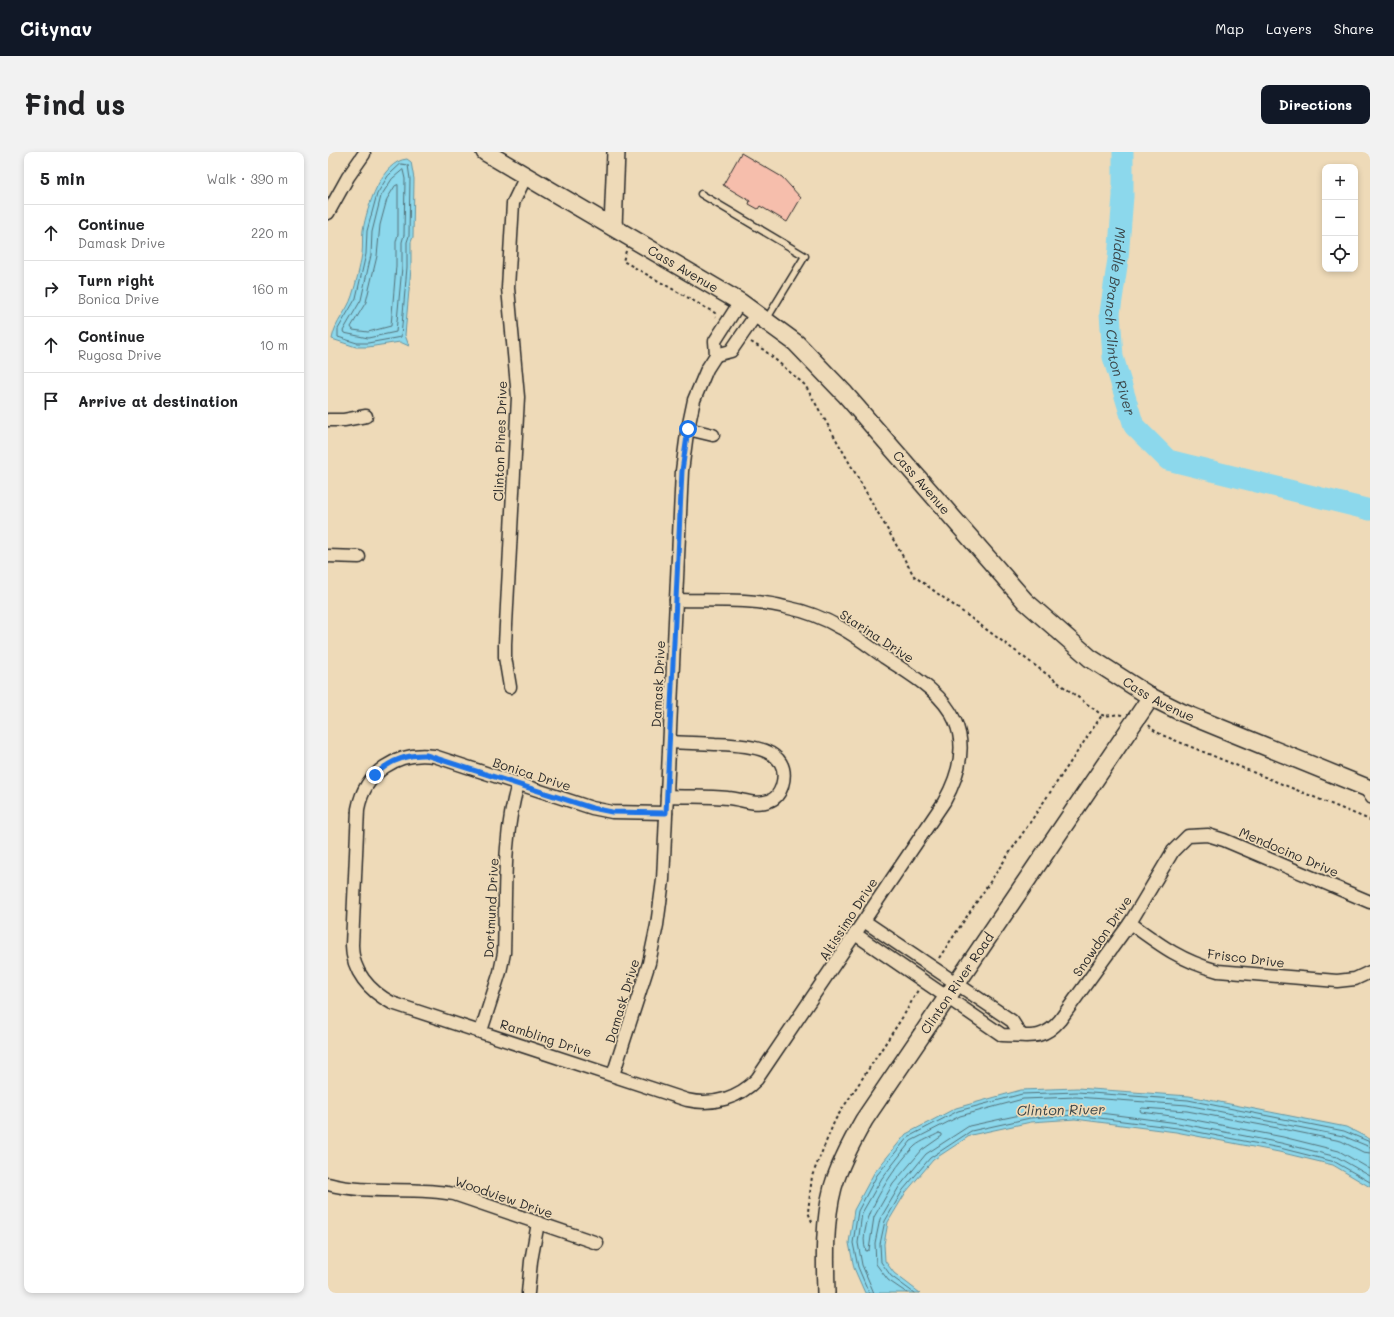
<!DOCTYPE html>
<html lang="en">
<head>
<meta charset="utf-8">
<style>
	:root { --surface:#fff; --page:#f2f2f2; --text:#202124; --muted:#757577; --line:#e0e0e0; --accent:#111827 }
	body { margin:0; font-family:Mali,sans-serif; background:var(--page); color:var(--text) }
	.controls { position:absolute; right:12px; top:12px; display:grid; overflow:hidden; border-radius:8px; box-shadow:0 2px 6px #0003 }
	.controls button { width:36px; height:36px; display:grid; place-items:center; padding:0; border:0; border-bottom:1px solid var(--line); background:var(--surface); color:var(--text); font:20px sans-serif }
	.stop { position:absolute; width:12px; height:12px; margin:-9px; border:3px solid #1a73e8; border-radius:50%; background:#fff }
	.stop.end { background:#1a73e8; border-color:#fff; box-shadow:0 1px 4px #0008 }
	.list { margin:0; padding:0; list-style:none }
	h2 { display:flex; justify-content:space-between; align-items:center; height:52px; margin:0; padding:0 16px; font-size:17px }
	h2 small { font-size:13px; font-weight:400; color:var(--muted) }
	.list li { display:grid; grid-template-columns:26px 1fr auto; gap:12px; align-items:center; box-sizing:border-box; height:56px; padding:0 16px; border-top:1px solid var(--line) }
	.list b { display:block; font-size:15px; white-space:nowrap }
	.list p { margin:0; font-size:13px; white-space:nowrap; color:var(--muted) }
	.list em { font-size:13px; font-style:normal; color:var(--muted) }
	.icon { flex:none; width:22px; height:22px; fill:none; stroke:currentColor; stroke-width:2; stroke-linecap:round; stroke-linejoin:round }
	.map { position:relative; flex:none; width:1042px; height:1141px; overflow:hidden; border-radius:8px }
	header { display:flex; align-items:center; gap:24px; box-sizing:border-box; height:56px; padding:0 20px; background:var(--accent); color:#fff }
	header strong { font-size:19px }
	nav { display:flex; gap:22px; margin-inline-start:auto; font-size:14px }
	.intro { display:flex; align-items:center; justify-content:space-between; box-sizing:border-box; height:96px; padding:0 24px }
	h1 { margin:0; font-size:28px }
	.button { padding:10px 18px; border-radius:8px; background:var(--accent); color:#fff; font-size:14px; font-weight:700 }
	main { display:flex; gap:24px; padding:0 24px }
	aside { flex:1; background:var(--surface); border-radius:8px; box-shadow:0 2px 6px #0003 }
	.map>svg:first-child { display:block }
	.water { fill:#8cd8ec; stroke:#65939f }
	.lines { fill:none; stroke-linecap:round; stroke-linejoin:round }
	.shore { stroke:#527078; stroke-width:1 }
	.river { stroke:#8cd8ec; stroke-width:21 }
	.building { fill:#f6beac; stroke:#2b2b2b }
	.lane-casing { stroke:#2b2b2b; stroke-width:9 }
	.street-casing { stroke:#2b2b2b; stroke-width:15 }
	.secondary-casing { stroke:#2b2b2b; stroke-width:20 }
	.path { stroke:#2b2b2b; stroke-width:2; stroke-dasharray:3 3; stroke-linecap:butt }
	.lane { stroke:#eedab8; stroke-width:6 }
	.street { stroke:#eedab8; stroke-width:12 }
	.secondary { stroke:#eedab8; stroke-width:17 }
	.route { stroke:#1a73e8; stroke-width:5 }
	.labels { text-anchor:middle; stroke-width:3.5; stroke-linejoin:round; paint-order:stroke }
	.street-label { font-size:13px; fill:#2b2b2b; stroke:#eedab8 }
	.water-label { font-size:14px; font-style:italic; fill:#3a4548; stroke:#eedab8 }
</style>
</head>
<body>
<header>
<strong>Citynav</strong>
<nav><a>Map</a><a>Layers</a><a>Share</a></nav>
</header>
<div class="intro"><h1>Find us</h1><a class="button">Directions</a></div>
<main>
<aside>
<h2>5 min<small>Walk · 390 m</small></h2>
<ul class="list">
<li><svg class="icon" aria-label="ahead" viewBox="0 0 24 24"><path d="M12 20V5M6 11l6-6 6 6"/></svg><div><b>Continue</b><p>Damask Drive</p></div><em>220 m</em></li>
<li><svg class="icon" aria-label="right" viewBox="0 0 24 24"><path d="M7 20v-9h11M14 6l5 5-5 5"/></svg><div><b>Turn right</b><p>Bonica Drive</p></div><em>160 m</em></li>
<li><svg class="icon" aria-label="ahead" viewBox="0 0 24 24"><path d="M12 20V5M6 11l6-6 6 6"/></svg><div><b>Continue</b><p>Rugosa Drive</p></div><em>10 m</em></li>
<li><svg class="icon" aria-label="arrive" viewBox="0 0 24 24"><path d="M6 21V4h12l-3 4 3 4H6"/></svg><div><b>Arrive at destination</b></div></li>
</ul>
</aside>
<div class="map">
<svg width="1042" height="1141" viewBox="0 0 1042 1141">
	<rect width="100%" height="100%" fill="#eedab8"/>
	<filter id="ink" filterUnits="userSpaceOnUse"><feTurbulence type="fractalNoise" baseFrequency=".025" numOctaves="2"/><feDisplacementMap in="SourceGraphic" scale="8" xChannelSelector="R" yChannelSelector="G"/><feConvolveMatrix kernelMatrix="1 2 1 2 8 2 1 2 1" color-interpolation-filters="sRGB"/></filter>
	<g filter="url(#ink)">
		<!-- water -->
		<g class="water">
			<path d="M79,7l4,3 3,17 -1,58 -2,5v26l-6,67 4,11 -9,-4 -32,5h-12l-24,-8c3,-18 15,-27 20,-43 4,-13 8,-28 10,-42 1,-8 0,-16 1,-24 4,-22 18,-69 44,-71z"/>
			<path d="M749,936l112,8 157,31 24,12v48l-37,-22 -54,-13 -103,-20 -101,-13 -44,3 -60,13 -38,25 -27,32 -18,30 -4,22 1,17 9,12 26,20h-55l-11,-25 -5,-25 5,-33 20,-37 32,-39 50,-26 65,-18z"/>
		</g>
		<g class="lines">
			<!-- shore -->
			<g class="shore">
				<path d="M73,12l7,1 2,14 -1,57 -2,6v25l-6,70 -33,6h-11l-19,-6v-8l18,-31 10,-44 1,-23 10,-37 11,-18z"/>
				<path d="M75,18l2,9 -1,56 -2,7v25l-6,65 -28,6 -24,-5 -1,-2 18,-31 10,-45 1,-23 9,-36 11,-17z"/>
				<path d="M70,33v49l-2,8v24l-5,60 -23,6 -15,-2 -2,-3 15,-25 11,-46 3,-31 7,-26 8,-13z"/>
				<path d="M611,981l3,1v2l-20,14 -29,34 -19,33 -5,33 -3,1c-11,-28 29,-86 49,-105 6,-5 17,-9 24,-13z"/>
				<path d="M1042,1001l-7,-1 -22,-11 -58,-12 -96,-18 -45,-3 -2,2 1,2 38,5 104,20 56,14 31,18"/>
				<path d="M541,1141l-11,-26 -5,-24 5,-32 19,-36 31,-38 50,-26 64,-17 55,-2 111,8 156,31 26,11"/>
				<path d="M546,1141l-12,-28 -4,-22 4,-30 20,-35 29,-37 49,-25 63,-17 53,-2 111,8 156,31 27,11"/>
				<path d="M579,1141l-19,-13 -12,-16 -1,-21 5,-24 19,-32 27,-33 43,-28 60,-13 48,-3 101,13 103,20 56,14 33,19"/>
				<path d="M586,1141l-23,-17 -10,-14 -1,-18 5,-23 18,-31 27,-32 41,-27 59,-13 46,-3 101,13 103,20 55,14 35,20"/>
			</g>
			<!-- river -->
			<path class="river" id="s1" d="M795,0v44l-5,63 -8,54 3,44 21,69 34,34 202,50"/>
		</g>
		<!-- building -->
		<path class="building" d="M413,1l41,24 19,21 -14,24 -27,-16 -2,3 -9,-5 1,-3 -27,-16z"/>
		<g class="lines">
			<defs>
				<g id="lane">
					<path d="M373,42l104,62 -39,64"/>
					<path d="M1035,638l7,10"/>
				</g>
				<g id="street">
					<path d="M0,61l20,-36 16,-23"/>
					<path d="M388,203l15,-4 26,-38"/>
					<path d="M0,268h16l22,-4"/>
					<path d="M360,277l25,6"/>
					<path d="M0,404l31,1"/>
					<path d="M182,535l-5,-30v-13l13,-247 -10,-109 5,-85 13,-27"/>
					<path d="M339,644c20,1 41,0 61,2 14,1 27,8 41,3 7,-2 11,-9 13,-15 12,-41 -41,-41 -67,-42 -15,-1 -30,-1 -45,-2"/>
					<path d="M338,661l-54,-1 -20,-4 -158,-52c-37,-5 -69,16 -76,53l-6,136c0,26 17,46 40,58l295,97c26,6 52,-2 70,-21l187,-277c14,-25 23,-54 11,-81 -13,-30 -46,-47 -71,-64 -14,-10 -28,-21 -43,-29 -17,-10 -36,-17 -56,-21 -35,-9 -74,-6 -109,-7"/>
					<path d="M536,769l148,100 9,14"/>
					<path d="M802,771c30,22 51,38 88,48l119,10 18,-2 15,-7"/>
					<path d="M527,782l147,101c25,0 40,7 58,-15l70,-97 43,-72 15,-15 20,-1 16,5 146,62"/>
					<path d="M153,879l19,-59 4,-19c2,-56 -2,-115 14,-169"/>
					<path d="M285,923l36,-112 8,-38 6,-45 19,-409 5,-38 7,-33 13,-31 9,-14 -1,-14 25,-39"/>
					<path d="M0,1032c41,11 85,2 126,10l143,49"/>
					<path d="M200,1141l3,-32 7,-38"/>
				</g>
				<g id="secondary">
					<path id="s2" d="M157,0l255,150 56,41 49,51 180,207 65,57 61,39 30,15 189,77"/>
					<path d="M285,75l3,-75"/>
					<path id="s3" d="M498,1141c-1,-35 -2,-72 7,-106 7,-24 19,-46 31,-67l287,-423"/>
				</g>
			</defs>
			<!-- lane casing -->
			<use href="#lane" class="lane-casing"/>
			<!-- street casing -->
			<use href="#street" class="street-casing"/>
			<!-- secondary casing -->
			<use href="#secondary" class="secondary-casing"/>
			<!-- path -->
			<g class="path">
				<path d="M298,99l-3,10 92,52 1,4"/>
				<path d="M423,190l13,8 41,35 109,191 188,139c7,2 14,-2 20,0"/>
				<path d="M821,573l3,4 10,6 208,85"/>
				<path d="M611,806l163,-243"/>
				<path d="M484,1070l-4,-10 4,-36 23,-56 69,-105 14,-25"/>
			</g>
			<!-- lane -->
			<use href="#lane" class="lane"/>
			<!-- street -->
			<use href="#street" class="street"/>
			<!-- secondary -->
			<use href="#secondary" class="secondary"/>
		</g>
	</g>
	<g class="lines" filter="url(#ink)">
		<!-- route -->
		<path class="route" d="M47,623c15,-15 31,-21 51,-20l166,53 20,4 54,1 16,-342 6,-42"/>
	</g>
	<g class="labels">
		<!-- street labels -->
		<g class="street-label">
			<text dy="5" stroke="none"><textPath href="#s2" startOffset="230">Cass Avenue</textPath></text>
			<text transform="translate(172 289) rotate(-88)" y="5">Clinton Pines Drive</text>
			<text dy="5" stroke="none"><textPath href="#s2" startOffset="553">Cass Avenue</textPath></text>
			<text transform="translate(549 484) rotate(33)" y="5">Starina Drive</text>
			<text transform="translate(330 532) rotate(-87)" y="5">Damask Drive</text>
			<text dy="5" stroke="none"><textPath href="#s2" startOffset="877">Cass Avenue</textPath></text>
			<text transform="translate(204 622) rotate(18)" y="5">Bonica Drive</text>
			<text transform="translate(961 700) rotate(23)" y="5">Mendocino Drive</text>
			<text transform="translate(163 756) rotate(-87)" y="5">Dortmund Drive</text>
			<text transform="translate(520 767) rotate(-57)" y="5">Altissimo Drive</text>
			<text transform="translate(774 784) rotate(-56)" y="5">Snowdon Drive</text>
			<text transform="translate(918 806) rotate(7)" y="5">Frisco Drive</text>
			<text dy="5" stroke="none"><textPath href="#s3" startOffset="346">Clinton River Road</textPath></text>
			<text transform="translate(294 849) rotate(-73)" y="5">Damask Drive</text>
			<text transform="translate(218 886) rotate(18)" y="5">Rambling Drive</text>
			<text transform="translate(176 1045) rotate(19)" y="5">Woodview Drive</text>
		</g>
		<!-- water labels -->
		<g class="water-label">
			<text dy="5" stroke="none"><textPath href="#s1" startOffset="171">Middle Branch Clinton River</textPath></text>
			<text transform="translate(733 958) rotate(-1)" y="5">Clinton River</text>
		</g>
	</g>
</svg>
<div class="controls">
<button>+</button>
<button>−</button>
<button><svg class="icon" aria-label="locate" viewBox="0 0 24 24"><circle cx="12" cy="12" r="6"/><path d="M12 2v4M12 18v4M2 12h4M18 12h4"/></svg></button>
</div>
<div class="stop" style="left:360px;top:277px"></div>
<div class="stop end" style="left:47px;top:623px"></div>
</div>
</main>
</body>
</html>
